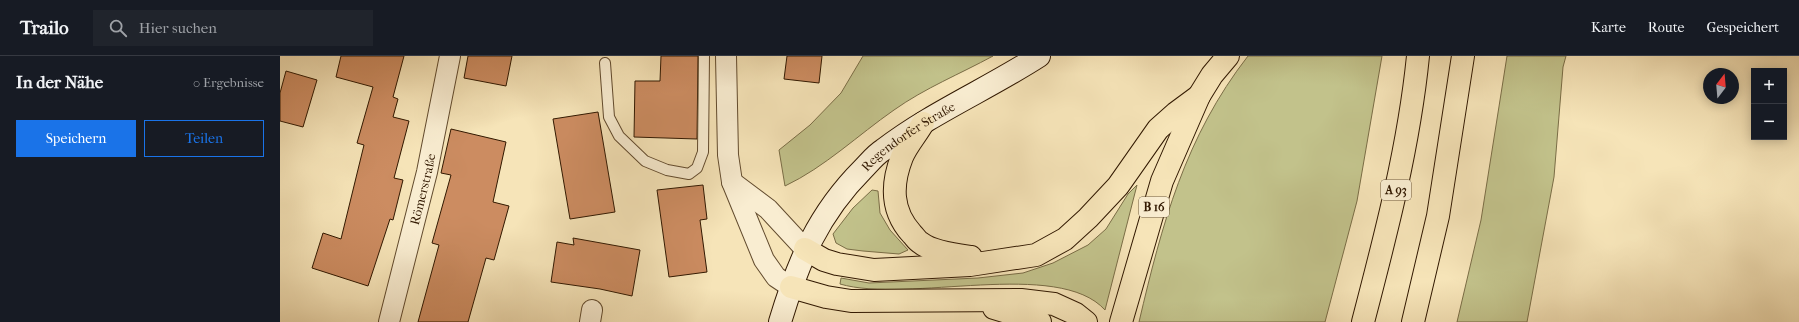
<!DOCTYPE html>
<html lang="de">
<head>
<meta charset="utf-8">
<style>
	:root { --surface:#171b24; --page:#20242c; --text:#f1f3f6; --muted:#9ea1a6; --line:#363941; --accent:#1a73e8 }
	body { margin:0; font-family:"IM FELL French Canon",serif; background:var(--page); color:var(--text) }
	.controls { position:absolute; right:12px; top:12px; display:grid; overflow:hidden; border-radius:0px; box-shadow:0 2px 10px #0003 }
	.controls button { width:36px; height:36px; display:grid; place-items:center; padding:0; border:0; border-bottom:1px solid var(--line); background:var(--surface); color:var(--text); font:20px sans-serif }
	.compass { position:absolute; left:1423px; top:12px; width:36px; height:36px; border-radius:50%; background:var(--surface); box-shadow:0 2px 10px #0003; rotate:16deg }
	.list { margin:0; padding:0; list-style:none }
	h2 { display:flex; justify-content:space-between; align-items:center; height:52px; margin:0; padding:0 16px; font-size:17px }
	h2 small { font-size:13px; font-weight:400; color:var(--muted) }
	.actions { display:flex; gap:8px; padding:12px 16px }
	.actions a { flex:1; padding:9px 0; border:1px solid var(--accent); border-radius:0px; text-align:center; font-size:14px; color:var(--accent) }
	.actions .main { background:var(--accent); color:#fff }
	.icon { flex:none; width:22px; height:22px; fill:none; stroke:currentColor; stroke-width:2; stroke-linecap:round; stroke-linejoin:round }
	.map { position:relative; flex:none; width:1519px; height:266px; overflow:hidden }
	header { display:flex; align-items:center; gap:24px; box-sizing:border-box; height:56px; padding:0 20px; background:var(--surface); border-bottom:1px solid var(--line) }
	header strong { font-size:19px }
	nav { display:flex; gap:22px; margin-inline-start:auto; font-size:14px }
	.search { width:280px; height:36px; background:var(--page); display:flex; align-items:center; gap:10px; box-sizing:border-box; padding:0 14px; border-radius:0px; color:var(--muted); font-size:15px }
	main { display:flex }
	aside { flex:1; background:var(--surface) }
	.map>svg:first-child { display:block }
	.green { fill:#c2c28b; stroke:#7a6d46 }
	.building { fill:#cc8c61; stroke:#311800 }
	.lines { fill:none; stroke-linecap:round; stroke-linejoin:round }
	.lane-casing { stroke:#624b2e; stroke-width:12 }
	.street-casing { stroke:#624b2e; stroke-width:22 }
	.secondary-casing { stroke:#311800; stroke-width:24 }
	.highway-casing { stroke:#311800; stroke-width:24 }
	.lane { stroke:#f9edd1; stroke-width:10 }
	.street { stroke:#f9edd1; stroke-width:20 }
	.secondary { stroke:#f9edd1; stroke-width:22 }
	.highway { stroke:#f6e4b8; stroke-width:22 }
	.labels { text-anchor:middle; stroke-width:3.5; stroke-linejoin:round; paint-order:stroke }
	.shield { fill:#f9edd1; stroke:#6d583f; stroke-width:1 }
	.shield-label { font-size:12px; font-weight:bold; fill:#311800 }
	.street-label { font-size:13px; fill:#311800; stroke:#f9edd1 }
</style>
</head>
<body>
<header>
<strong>Trailo</strong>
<div class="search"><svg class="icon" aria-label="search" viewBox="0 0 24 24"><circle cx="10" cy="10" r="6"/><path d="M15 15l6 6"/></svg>Hier suchen</div>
<nav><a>Karte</a><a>Route</a><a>Gespeichert</a></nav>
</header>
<main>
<aside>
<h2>In der Nähe<small>0 Ergebnisse</small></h2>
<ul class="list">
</ul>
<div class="actions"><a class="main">Speichern</a><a>Teilen</a></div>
</aside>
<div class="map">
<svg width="1519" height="266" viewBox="0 0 1519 266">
	<rect width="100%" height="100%" fill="#f6e4b8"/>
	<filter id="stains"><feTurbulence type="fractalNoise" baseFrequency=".005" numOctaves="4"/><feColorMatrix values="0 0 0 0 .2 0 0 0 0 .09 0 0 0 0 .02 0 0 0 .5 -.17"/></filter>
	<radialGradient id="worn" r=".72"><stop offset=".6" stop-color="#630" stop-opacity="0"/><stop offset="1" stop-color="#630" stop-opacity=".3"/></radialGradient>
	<!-- green -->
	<g class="green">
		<path d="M583,0h130c-33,18 -68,32 -99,54 -36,25 -69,57 -109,76l-6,-36 31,-25 31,-32z"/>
		<path d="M968,0h134l-25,145 -32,121h-186c23,-98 46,-185 109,-266z"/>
		<path d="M1227,0h59l-3,11 -9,110 -27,145h-70l24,-102z"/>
		<path d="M857,129l-32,125c-47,-52 -197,-6 -265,-26l1,-6 28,5 109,-5 45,-5 30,-10 35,-18 18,-16 22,-35z"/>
		<path d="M592,134l6,1 2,22 10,17 18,20 -9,4 -36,-3 -16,-2 -11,-6 -3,-9 20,-26z"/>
	</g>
	<!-- building -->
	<g class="building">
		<path d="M61,0h63l-11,41 5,2 -5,18 16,4 -15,57 9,2 -10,40 -3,-1 -22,67 -56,-18 11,-35 18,6 23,-94 -7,-2 16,-56 -37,-10z"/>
		<path d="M188,0h44l-6,30 -42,-8z"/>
		<path d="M381,0h37l-1,83 -63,-2 1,-56h25z"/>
		<path d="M507,0h35l-3,27 -35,-4z"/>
		<path d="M6,15l31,9 -14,47 -23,-6v-28z"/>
		<path d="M318,56l17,100 -45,7 -17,-100z"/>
		<path d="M171,73l55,13 -13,60 16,4 -15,54 -8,-2 -18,64h-50l21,-77 -7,-2 19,-68 -10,-2z"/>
		<path d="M423,129l4,34 -7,1 7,52 -38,5 -12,-87z"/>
		<path d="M293,182l67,12 -8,46 -32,-7 -49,-7 6,-40 17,3z"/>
	</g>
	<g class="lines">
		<defs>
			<path id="lane" d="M325,7l4,54 10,19 26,25 22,9 22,4 8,-6 6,-16 1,-96"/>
			<g id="street">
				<path d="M446,0l2,99 4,27 32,78 12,17 15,10"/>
				<path d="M452,126l36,27 37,40"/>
				<path id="s1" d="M109,266l38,-150 23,-116"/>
				<path d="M310,266l2,-12"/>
			</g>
			<g id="secondary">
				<path id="s2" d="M500,266c18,-60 38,-108 83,-153 6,-6 12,-14 20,-19 48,-37 105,-61 156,-94"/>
			</g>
			<g id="highway">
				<path d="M643,67c-6,11 -16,22 -21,34 -11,28 -11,54 10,77 3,3 5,7 9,9 11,9 36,12 50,14"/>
				<path d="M525,193l19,11 13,4 37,6 96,-5 66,-10 29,-16 23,-21 30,-32 40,-57 18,-16 23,-17"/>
				<path d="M511,231l35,10 25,4 170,-1 33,4 22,10 10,8"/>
				<path d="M714,252l46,14"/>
				<path d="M841,266l41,-141 37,-85 13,-21 16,-19"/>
				<path d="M1083,266c23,-88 46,-176 55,-266"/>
				<path d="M1133,266l25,-106 25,-160"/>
			</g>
		</defs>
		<!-- lane casing -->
		<use href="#lane" class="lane-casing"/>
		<!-- street casing -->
		<use href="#street" class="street-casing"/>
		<!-- secondary casing -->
		<use href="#secondary" class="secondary-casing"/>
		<!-- highway casing -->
		<use href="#highway" class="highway-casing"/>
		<!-- lane -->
		<use href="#lane" class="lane"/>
		<!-- street -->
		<use href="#street" class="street"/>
		<!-- secondary -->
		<use href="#secondary" class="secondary"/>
		<!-- highway -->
		<use href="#highway" class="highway"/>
	</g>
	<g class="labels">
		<!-- shield labels -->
		<g class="shield">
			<rect x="1101" y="124" width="30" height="20" rx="3"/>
			<rect x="859" y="141" width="30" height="20" rx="3"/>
		</g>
		<g class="shield-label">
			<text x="1116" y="138">A 93</text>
			<text x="874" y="155">B 16</text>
		</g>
		<!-- street labels -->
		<g class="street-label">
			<text dy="5" stroke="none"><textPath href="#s2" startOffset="232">Regendorfer Straße</textPath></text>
			<text dy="5" stroke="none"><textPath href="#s1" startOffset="137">Römerstraße</textPath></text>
		</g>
	</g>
	<rect width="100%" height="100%" filter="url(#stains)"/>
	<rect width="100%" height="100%" fill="url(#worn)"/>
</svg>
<div class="controls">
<button>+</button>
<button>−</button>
</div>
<svg class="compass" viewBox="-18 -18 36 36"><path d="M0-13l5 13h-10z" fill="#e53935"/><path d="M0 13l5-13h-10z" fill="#9ea1a6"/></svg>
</div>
</main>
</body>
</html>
